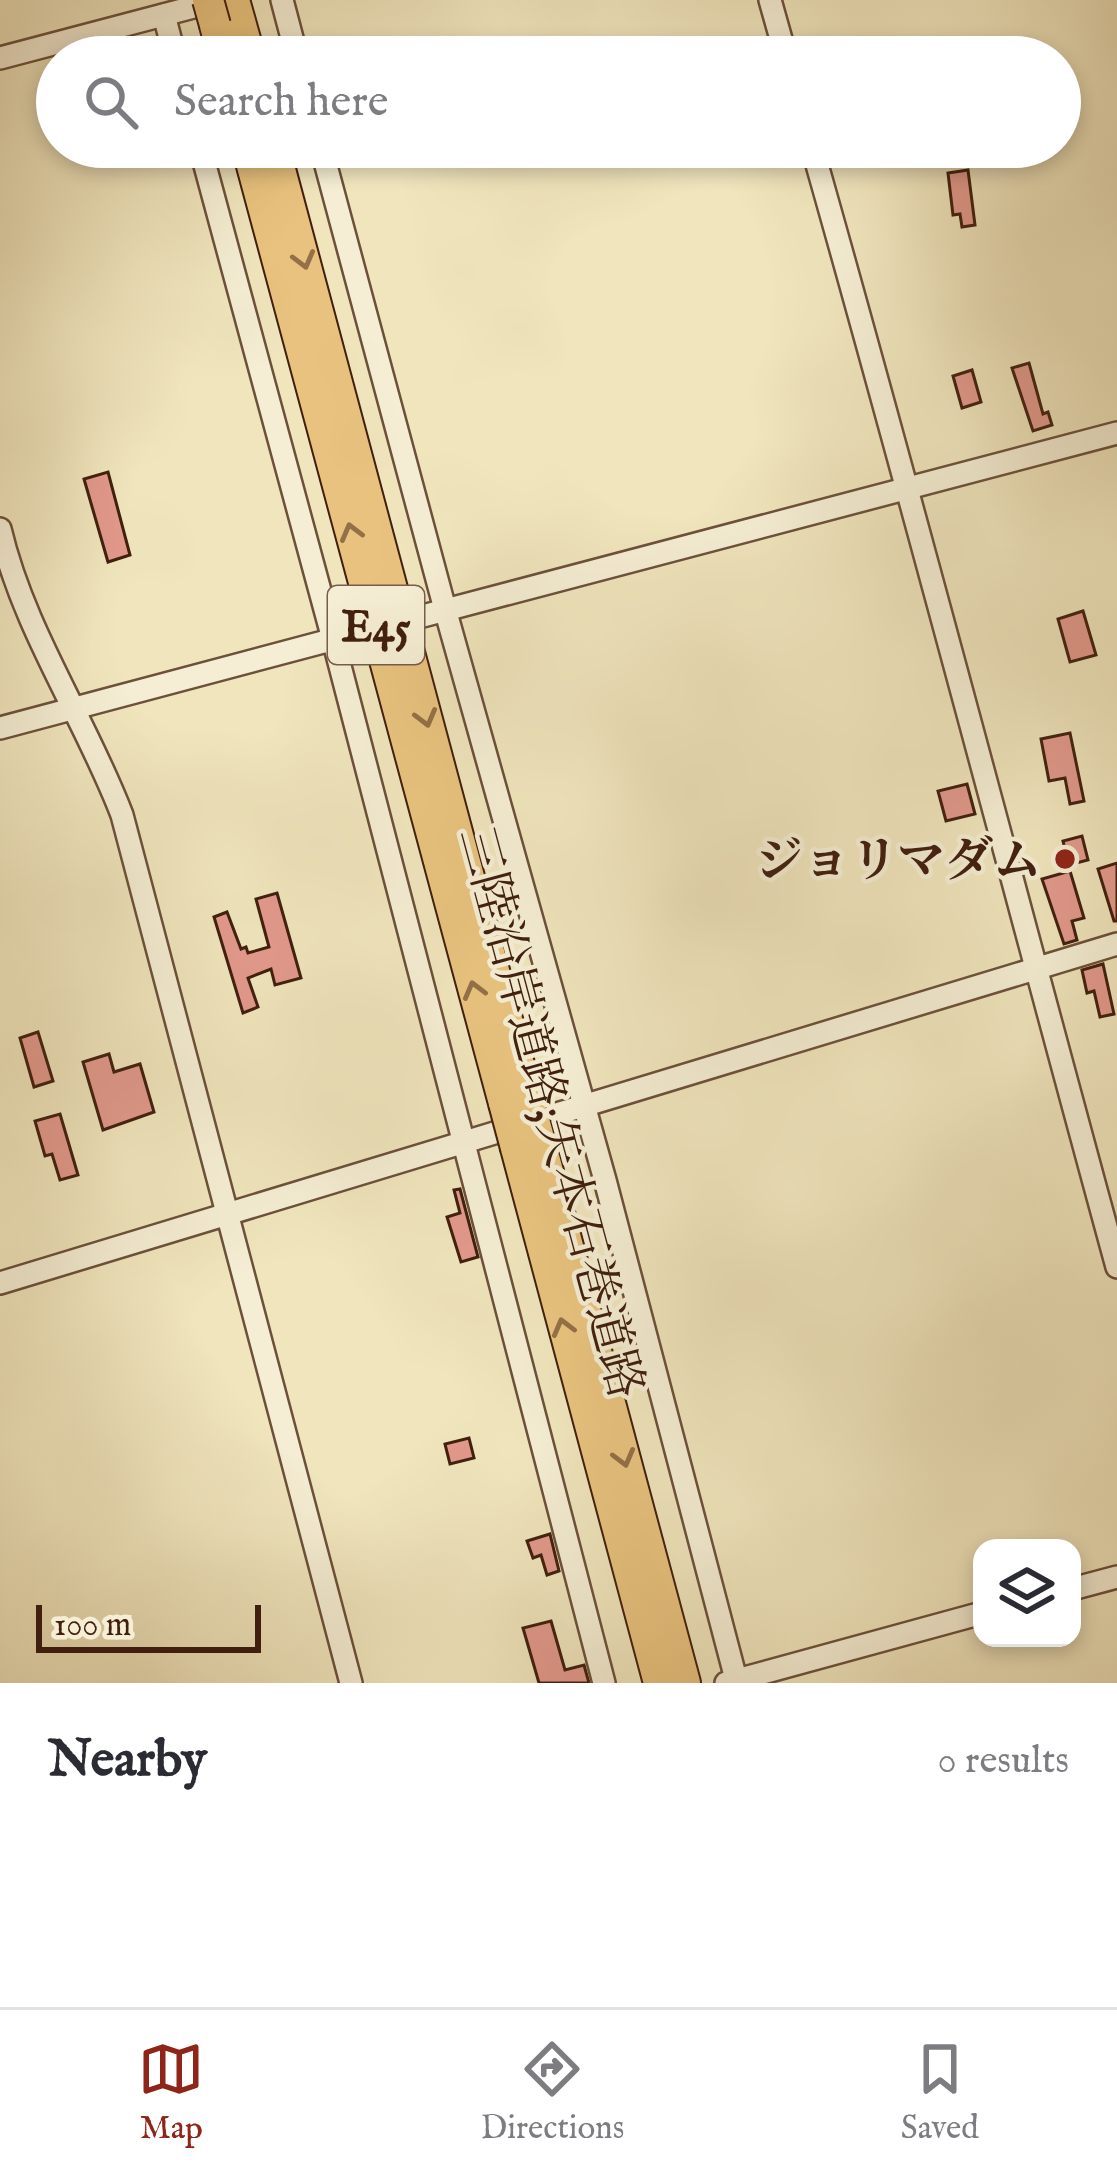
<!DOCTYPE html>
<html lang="en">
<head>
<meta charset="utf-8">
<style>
	:root { --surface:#fff; --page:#f2f2f3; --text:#2b2b33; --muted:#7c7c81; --line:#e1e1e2; --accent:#8f2418 }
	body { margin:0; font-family:"IM FELL English","Noto Serif JP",serif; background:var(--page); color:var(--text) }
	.controls { position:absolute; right:36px; bottom:36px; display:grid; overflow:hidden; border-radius:24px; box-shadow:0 6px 18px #0003 }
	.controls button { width:108px; height:108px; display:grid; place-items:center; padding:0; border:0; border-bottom:3px solid var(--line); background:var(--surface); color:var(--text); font:60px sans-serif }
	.scale { position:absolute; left:36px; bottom:30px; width:225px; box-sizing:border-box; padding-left:12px; border:6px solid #401f0e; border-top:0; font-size:33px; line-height:42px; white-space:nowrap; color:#401f0e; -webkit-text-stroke:9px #f5eed4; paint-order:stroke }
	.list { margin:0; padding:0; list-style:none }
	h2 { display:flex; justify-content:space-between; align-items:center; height:156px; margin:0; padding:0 48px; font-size:51px }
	h2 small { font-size:39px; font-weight:400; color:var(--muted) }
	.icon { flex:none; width:66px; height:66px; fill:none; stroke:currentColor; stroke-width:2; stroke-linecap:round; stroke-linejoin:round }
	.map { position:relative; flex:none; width:1117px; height:1683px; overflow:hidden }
	.search { position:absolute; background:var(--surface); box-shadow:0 6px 18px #0003; left:36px; right:36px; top:36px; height:132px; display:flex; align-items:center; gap:30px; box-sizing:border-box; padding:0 42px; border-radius:66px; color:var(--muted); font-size:45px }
	.sheet { height:324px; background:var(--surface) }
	nav { display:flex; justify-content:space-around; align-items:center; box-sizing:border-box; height:168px; border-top:3px solid var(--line); background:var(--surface); font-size:33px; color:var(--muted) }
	nav a { display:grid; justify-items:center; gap:6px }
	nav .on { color:var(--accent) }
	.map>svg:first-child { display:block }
	.building { fill:#e2998c; stroke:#401f0e; stroke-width:3 }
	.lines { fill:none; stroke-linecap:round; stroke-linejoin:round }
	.minor-casing { stroke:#6c503a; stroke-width:26 }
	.highway-casing { stroke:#401f0e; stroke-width:34 }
	.minor { stroke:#f5eed4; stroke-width:21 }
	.highway { stroke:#e8c27e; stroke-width:30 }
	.highway-bridge-casing { stroke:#401f0e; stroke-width:34; stroke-linecap:butt }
	.highway-bridge { stroke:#e8c27e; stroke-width:30 }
	.oneway { stroke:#947046 }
	.poi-dot { fill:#8f2418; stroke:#f5eed4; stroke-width:4.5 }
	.labels { text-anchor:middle; stroke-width:9; stroke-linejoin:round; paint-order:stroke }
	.shield { fill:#f5eed4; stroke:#765d49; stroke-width:3 }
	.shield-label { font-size:45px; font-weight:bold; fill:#401f0e }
	.poi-label { font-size:48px; font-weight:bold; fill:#401f0e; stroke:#f5eed4; text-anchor:end }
	.street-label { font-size:48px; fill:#401f0e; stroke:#f5eed4 }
</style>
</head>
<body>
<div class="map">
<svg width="1117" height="1683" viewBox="0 0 1117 1683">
	<rect width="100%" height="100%" fill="#f0e5bd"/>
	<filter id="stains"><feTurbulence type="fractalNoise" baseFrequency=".00167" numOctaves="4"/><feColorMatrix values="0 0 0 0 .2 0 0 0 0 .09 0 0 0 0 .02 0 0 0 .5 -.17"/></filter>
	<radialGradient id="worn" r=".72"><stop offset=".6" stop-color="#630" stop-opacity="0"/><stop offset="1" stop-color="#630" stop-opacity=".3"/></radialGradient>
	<!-- building -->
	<g class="building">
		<path d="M968,170l7,55 -13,2 -2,-13 -7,1 -5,-42z"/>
		<path d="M1029,363l14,51 5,-2 4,13 -19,6 -21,-63z"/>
		<path d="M972,370l9,32 -19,6 -9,-32z"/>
		<path d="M108,472l22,83 -22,7 -24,-83z"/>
		<path d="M1083,611l13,44 -26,7 -12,-43z"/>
		<path d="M1070,733l14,68 -14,3 -5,-26 -16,3 -8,-42z"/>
		<path d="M967,784l8,30 -29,7 -8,-30z"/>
		<path d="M1082,836l6,24 -19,5 -6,-24z"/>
		<path d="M1117,863v58h-3l-16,-52z"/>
		<path d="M1070,871l14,47 -12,3 5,19 -13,4 -22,-65z"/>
		<path d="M277,893l24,85 -26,7 -4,-16 -23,9 10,29 -15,6 -29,-96 13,-5 14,37 5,-2 2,6 21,-6 -13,-48z"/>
		<path d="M1103,964l11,50 -14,3 -6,-26 -7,2 -5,-23z"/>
		<path d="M38,1032l15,49 -19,6 -14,-49z"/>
		<path d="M109,1054l5,18 26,-8 14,48 -51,18 -20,-68z"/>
		<path d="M60,1114l18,61 -18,5 -8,-26 -7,2 -10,-35z"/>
		<path d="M460,1189l18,68 -17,5 -14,-45 13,-4 -6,-23z"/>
		<path d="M469,1438l5,20 -24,6 -5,-20z"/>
		<path d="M550,1534l9,37 -12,4 -6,-20 -8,3 -6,-17z"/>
		<path d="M551,1621l14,49 19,-5 5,18h-50l-16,-55z"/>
	</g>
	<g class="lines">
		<defs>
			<g id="minor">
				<path d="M282,0l15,57"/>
				<path d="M770,0l16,57"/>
				<path d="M164,15l11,42"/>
				<path d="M0,58l220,-58"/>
				<path d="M200,147l133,492 271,1044"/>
				<path d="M321,147l124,462 160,571 132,503"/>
				<path d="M812,147c106,372 203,747 305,1120"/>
				<path d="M0,529c24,102 85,189 122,286l229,868"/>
				<path d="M419,617l698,-184"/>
				<path d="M0,728l342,-91"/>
				<path d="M0,1283l1117,-339"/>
				<path d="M1072,1589l45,-12"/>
				<path d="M726,1683l256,-70"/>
			</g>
			<g id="highway">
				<path d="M234,0l16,57"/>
				<path d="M215,25l8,32"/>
				<path d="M247,147l257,956"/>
				<path d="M274,147l254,951"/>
				<path d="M540,1142l145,541"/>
				<path d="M516,1148l143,535"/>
			</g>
		</defs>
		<!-- minor casing -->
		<use href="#minor" class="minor-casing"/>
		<!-- highway casing -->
		<use href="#highway" class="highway-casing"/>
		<!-- minor -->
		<use href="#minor" class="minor"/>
		<!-- highway -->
		<use href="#highway" class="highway"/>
		<defs>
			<g id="highway-bridge">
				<path d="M208,0l7,25"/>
				<path d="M528,1098l12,44"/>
				<path d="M504,1103l12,45"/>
			</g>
		</defs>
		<!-- highway-bridge casing -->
		<use href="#highway-bridge" class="highway-bridge-casing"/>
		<!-- highway-bridge -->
		<use href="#highway-bridge" class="highway-bridge"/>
	</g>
	<!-- one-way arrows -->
	<defs><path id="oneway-chevron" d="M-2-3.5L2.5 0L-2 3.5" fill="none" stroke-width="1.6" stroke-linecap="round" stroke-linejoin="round" transform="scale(3)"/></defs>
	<g class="oneway">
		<use href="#oneway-chevron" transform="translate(304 260) rotate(75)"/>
		<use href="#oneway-chevron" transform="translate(351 532) rotate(-105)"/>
		<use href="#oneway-chevron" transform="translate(426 718) rotate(75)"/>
		<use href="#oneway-chevron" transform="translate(474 990) rotate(-105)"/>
		<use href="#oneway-chevron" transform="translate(563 1327) rotate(-105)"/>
		<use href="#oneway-chevron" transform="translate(624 1458) rotate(75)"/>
	</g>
	<!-- markers -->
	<circle class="poi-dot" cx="1065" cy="859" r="12"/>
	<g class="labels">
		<!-- shield labels -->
		<rect class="shield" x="328" y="586" width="96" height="78" rx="9"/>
		<g class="shield-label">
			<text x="376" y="641">E45</text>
		</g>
		<!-- poi labels -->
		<g class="poi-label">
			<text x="1041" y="876">ジョリマダム</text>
		</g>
		<!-- street labels -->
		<g class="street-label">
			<text transform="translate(553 1112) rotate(75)" y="17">三陸沿岸道路;矢本石巻道路</text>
		</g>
	</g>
	<rect width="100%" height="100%" filter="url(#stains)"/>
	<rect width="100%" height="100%" fill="url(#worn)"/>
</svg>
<div class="controls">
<button><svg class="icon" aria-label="layers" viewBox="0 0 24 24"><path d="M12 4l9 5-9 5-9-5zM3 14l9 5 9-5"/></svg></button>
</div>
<div class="scale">100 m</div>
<div class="search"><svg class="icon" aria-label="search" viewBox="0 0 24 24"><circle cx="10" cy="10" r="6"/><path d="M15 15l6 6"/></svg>Search here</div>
</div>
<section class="sheet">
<h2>Nearby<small>0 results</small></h2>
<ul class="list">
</ul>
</section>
<nav>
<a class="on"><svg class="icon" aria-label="map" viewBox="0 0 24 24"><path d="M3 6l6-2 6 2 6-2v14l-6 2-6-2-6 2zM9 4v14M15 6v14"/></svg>Map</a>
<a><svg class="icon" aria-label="directions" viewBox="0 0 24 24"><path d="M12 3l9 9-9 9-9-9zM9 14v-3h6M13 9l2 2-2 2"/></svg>Directions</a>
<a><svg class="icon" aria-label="saved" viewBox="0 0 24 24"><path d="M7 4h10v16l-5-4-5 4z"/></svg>Saved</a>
</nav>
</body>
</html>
